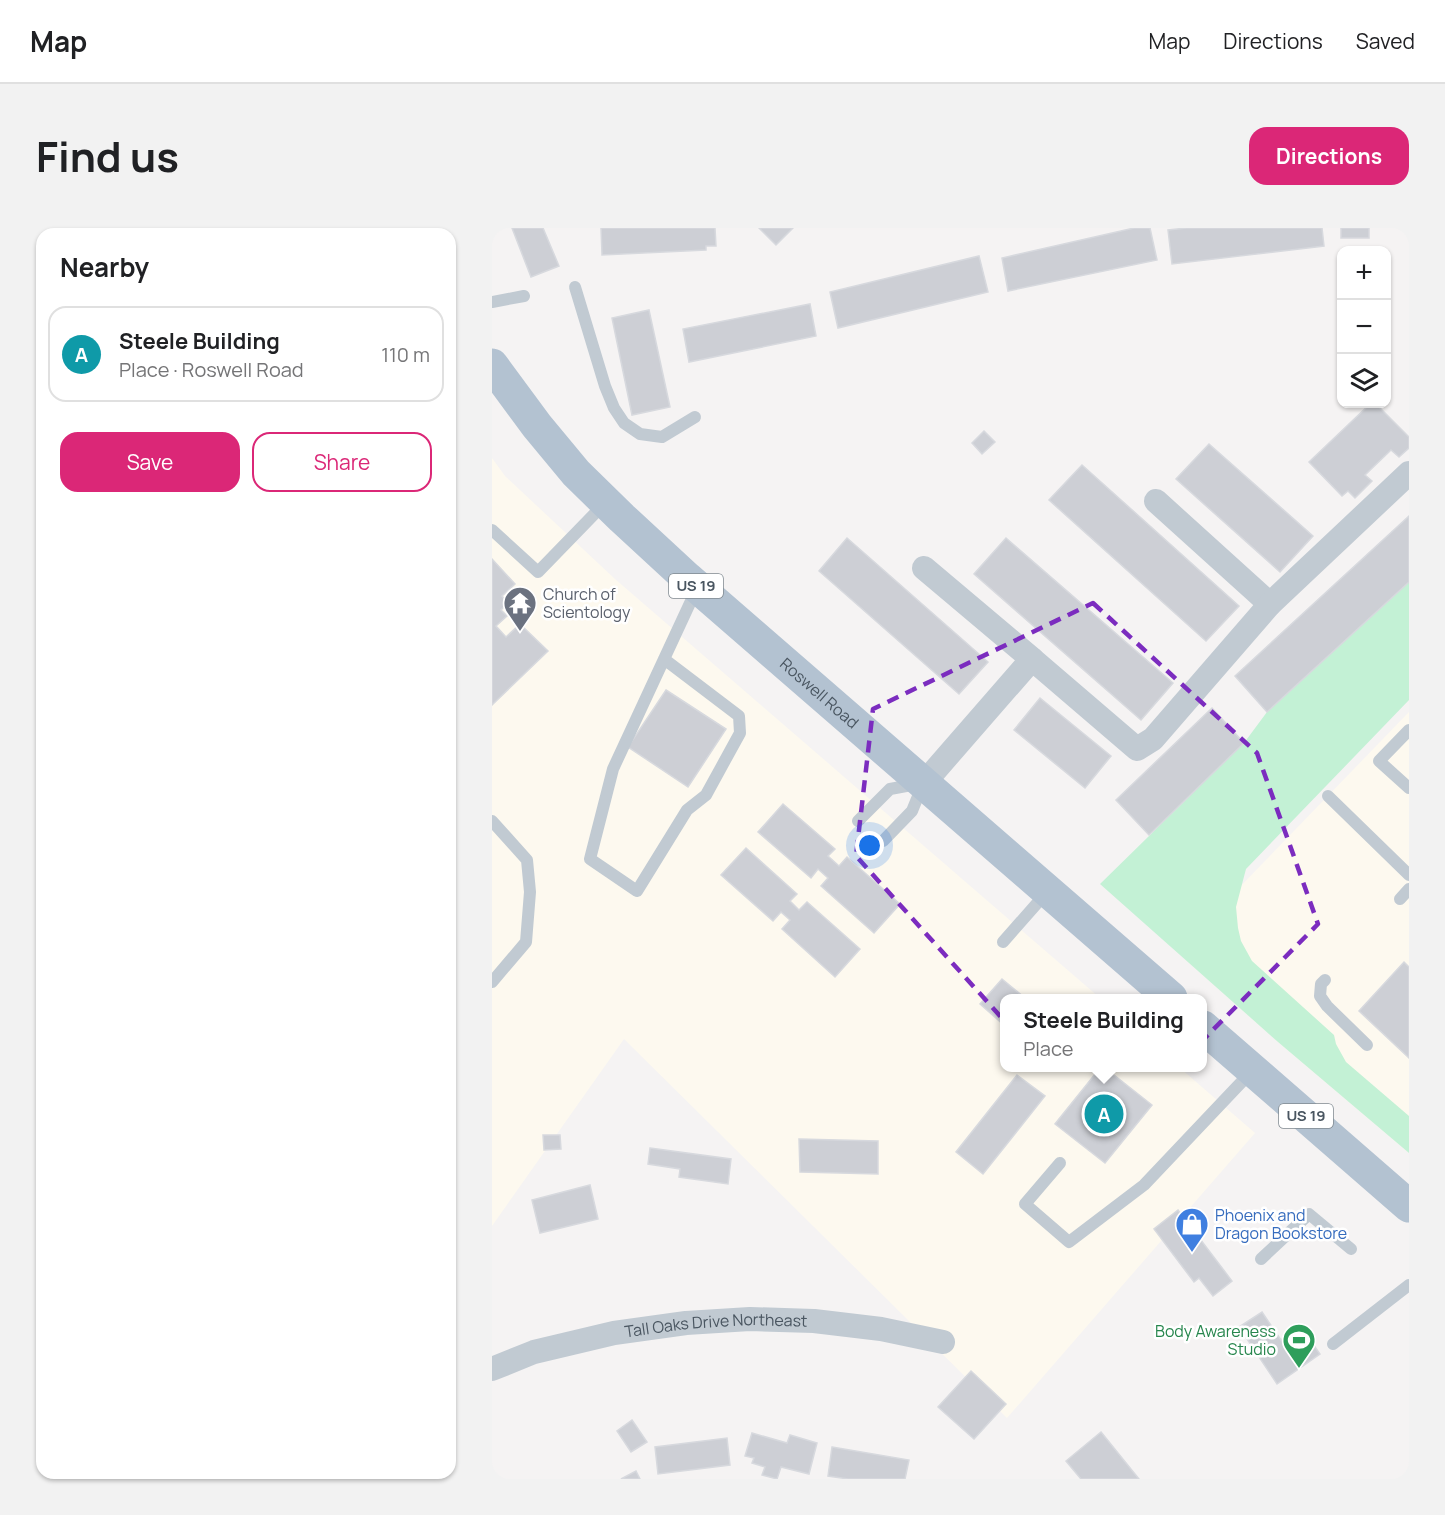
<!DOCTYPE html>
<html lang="en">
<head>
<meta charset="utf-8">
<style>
	:root { --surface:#fff; --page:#f2f2f2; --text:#202124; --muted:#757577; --line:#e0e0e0; --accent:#db2777 }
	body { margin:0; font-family:Manrope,sans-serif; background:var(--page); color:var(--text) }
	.controls { position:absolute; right:18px; top:18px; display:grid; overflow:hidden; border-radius:12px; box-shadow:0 2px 4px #0004 }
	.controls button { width:54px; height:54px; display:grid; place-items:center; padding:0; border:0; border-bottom:2px solid var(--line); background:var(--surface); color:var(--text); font:30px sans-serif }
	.you { position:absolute; left:378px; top:618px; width:21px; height:21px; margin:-15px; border:4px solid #fff; border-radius:50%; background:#1a73e8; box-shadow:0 0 0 9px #1a73e833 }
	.badge { display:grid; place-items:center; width:39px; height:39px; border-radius:50%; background:var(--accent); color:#fff; font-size:20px; font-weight:700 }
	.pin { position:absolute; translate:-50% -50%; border:3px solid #fff; box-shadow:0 2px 6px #0006 }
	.popup { position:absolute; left:508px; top:766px; width:207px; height:78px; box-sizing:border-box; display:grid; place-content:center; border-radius:12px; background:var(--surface); filter:drop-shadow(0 2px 4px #0005); font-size:20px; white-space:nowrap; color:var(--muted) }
	.popup b { font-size:22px; color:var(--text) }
	.popup::after { content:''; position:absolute; left:50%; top:100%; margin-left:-12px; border:12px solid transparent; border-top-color:var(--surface) }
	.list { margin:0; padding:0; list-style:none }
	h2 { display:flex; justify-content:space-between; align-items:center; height:78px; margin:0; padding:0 24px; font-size:26px }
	h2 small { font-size:20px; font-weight:400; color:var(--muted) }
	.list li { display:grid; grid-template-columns:39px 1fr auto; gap:18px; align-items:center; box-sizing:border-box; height:96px; margin:0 12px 12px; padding:0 12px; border:2px solid var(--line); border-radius:18px }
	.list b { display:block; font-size:22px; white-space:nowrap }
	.list p { margin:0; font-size:20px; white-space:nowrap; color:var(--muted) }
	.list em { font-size:20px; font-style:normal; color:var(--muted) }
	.actions { display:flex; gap:12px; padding:18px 24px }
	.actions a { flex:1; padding:14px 0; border:2px solid var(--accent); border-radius:18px; text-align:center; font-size:21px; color:var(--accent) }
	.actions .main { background:var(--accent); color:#fff }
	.icon { flex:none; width:33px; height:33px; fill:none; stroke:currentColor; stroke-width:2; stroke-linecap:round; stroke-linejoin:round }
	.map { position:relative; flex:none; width:917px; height:1251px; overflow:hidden; border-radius:18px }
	header { display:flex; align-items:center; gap:36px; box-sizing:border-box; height:84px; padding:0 30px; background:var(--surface); border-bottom:2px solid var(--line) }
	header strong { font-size:28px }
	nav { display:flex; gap:33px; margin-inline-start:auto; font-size:21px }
	.intro { display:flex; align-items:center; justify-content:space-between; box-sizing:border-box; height:144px; padding:0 36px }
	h1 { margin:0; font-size:42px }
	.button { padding:15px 27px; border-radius:18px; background:var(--accent); color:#fff; font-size:21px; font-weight:700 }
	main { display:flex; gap:36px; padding:0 36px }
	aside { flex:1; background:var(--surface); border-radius:18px; box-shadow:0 2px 4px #0004 }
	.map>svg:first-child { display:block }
	.commercial { fill:#fdf9ef }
	.green { fill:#c3f1d5 }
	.building { fill:#cdcfd5; stroke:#d7d9de; stroke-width:1.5 }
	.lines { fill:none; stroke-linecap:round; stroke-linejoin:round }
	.service { stroke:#c1cad2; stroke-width:12 }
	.minor { stroke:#c1cad2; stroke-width:24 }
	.primary { stroke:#b3c2d1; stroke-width:33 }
	.marked { fill:none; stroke:#7b2cbf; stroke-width:4.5; stroke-dasharray:12 8; stroke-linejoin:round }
	.labels { text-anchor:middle; stroke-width:5; stroke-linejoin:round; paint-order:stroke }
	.shield { fill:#fff; stroke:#808990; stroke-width:1.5 }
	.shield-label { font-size:15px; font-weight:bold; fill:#4a5661 }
	.worship-label { font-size:16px; fill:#5b616d; stroke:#fff; text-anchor:start }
	.street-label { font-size:16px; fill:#4a5661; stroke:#fff }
	.shop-label { font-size:16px; fill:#366cbe; stroke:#fff; text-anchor:start }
	.leisure-label { font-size:16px; fill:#27864d; stroke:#fff; text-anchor:end }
</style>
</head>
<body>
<header>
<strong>Map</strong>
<nav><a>Map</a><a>Directions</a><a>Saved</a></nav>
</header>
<div class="intro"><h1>Find us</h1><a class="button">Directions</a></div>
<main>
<aside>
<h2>Nearby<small></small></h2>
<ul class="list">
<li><span class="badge" style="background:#0f9aa8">A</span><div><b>Steele Building</b><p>Place · Roswell Road</p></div><em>110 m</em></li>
</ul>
<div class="actions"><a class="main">Save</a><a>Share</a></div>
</aside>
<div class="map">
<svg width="917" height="1251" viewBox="0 0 917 1251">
	<rect width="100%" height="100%" fill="#f5f3f3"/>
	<!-- commercial -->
	<g class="commercial">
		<path d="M0,230l13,18 110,103 485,419h-95v70h175l75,65 -248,285 -383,-379 -132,187z"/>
		<path d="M917,484v441l-131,-111 -101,-90z"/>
	</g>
	<!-- green -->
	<path class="green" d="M917,354v118l-163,169 -10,38 2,21 3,13 11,20 82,74 2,9 10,18 63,54v37l-131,-111 -178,-158 144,-141 23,-31z"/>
	<!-- building -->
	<g class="building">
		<path d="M20,0h31l16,38 -28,11z"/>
		<path d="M109,0h114l1,18h-10v4l-104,5z"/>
		<path d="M267,0h34l-17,17z"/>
		<path d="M642,0h16l7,32 -149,31 -6,-33z"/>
		<path d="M694,0h136l2,18 -152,18 -4,-34z"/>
		<rect x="849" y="0" width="28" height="10"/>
		<path d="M487,28l9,36 -150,36 -8,-36z"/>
		<path d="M318,76l6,32 -127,26 -6,-33z"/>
		<path d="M157,82l21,97 -38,8 -20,-97z"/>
		<path d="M878,176h6l33,33v11l-10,9 -8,-7 -26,25 7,6 -17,17 -7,-7 -6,5 -33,-34z"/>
		<path d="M492,203l11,11 -13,12 -10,-11z"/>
		<path d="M717,216l104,92 -33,36 -104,-93z"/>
		<path d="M590,237l157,141 -33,35 -157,-141z"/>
		<path d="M917,288v66l-142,130 -32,-36z"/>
		<path d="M355,310l141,124 -29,32 -140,-123z"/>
		<path d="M514,310l167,145 -32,37 -167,-146z"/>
		<path d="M0,331l23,25 -13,12 6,7 -7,7 6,6 -11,10 10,11 14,-13 28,27 -56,54z"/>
		<path d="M174,462l60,39 -38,58 -60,-40z"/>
		<path d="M548,470l71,58 -26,32 -71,-58z"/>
		<path d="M720,480l32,35 -95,92 -33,-35z"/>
		<path d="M291,576l52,45 -7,7 11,10 8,-9 53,47 -26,29 -53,-47 7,-8 -10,-9 -7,9 -53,-46z"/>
		<path d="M254,620l51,46 -7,7 9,9 8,-8 53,47 -25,28 -53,-48 8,-9 -9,-8 -8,9 -52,-46z"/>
		<path d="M912,734l5,5v91l-50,-47z"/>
		<path d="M510,751l23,19h-20v28l-25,-22z"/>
		<path d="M608,840h5l47,37 -47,58 -50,-39z"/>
		<path d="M525,847l28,21 -62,78 -27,-22z"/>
		<path d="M51,907h17l1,14 -17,1z"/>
		<path d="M307,911l79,2v33l-78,-2z"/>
		<path d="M158,920l81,11 -3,25 -49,-7 1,-8 -32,-5z"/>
		<path d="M98,957l8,34 -58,14 -8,-33z"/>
		<path d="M686,982l54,71 -19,15 -14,-18 -5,4 -40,-53z"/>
		<path d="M770,1084l19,28 20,-13 19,27 -43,30 -38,-57z"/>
		<path d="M479,1143l35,33 -32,35 -36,-32z"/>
		<path d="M140,1192l15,22 -16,10 -14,-21z"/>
		<path d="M609,1204l38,47h-58l-15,-18z"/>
		<path d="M260,1205l35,10 3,-8 27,8 -8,31 -28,-7 -4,12 -15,-4 3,-8 -13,-4 2,-5 -9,-2z"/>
		<path d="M235,1210l3,27 -72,9 -3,-27z"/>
		<path d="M340,1219l77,13 -4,19h-57l-20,-3z"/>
		<path d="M144,1243l4,8h-19z"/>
	</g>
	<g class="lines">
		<!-- service -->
		<g class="service">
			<path d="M83,59l30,99 9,22 10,15 16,11 22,3 33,-20"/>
			<path d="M0,74l32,-6"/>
			<path d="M0,302l46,42 66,-68"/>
			<path d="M172,431l75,57 1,17 -34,62 -19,15 -50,81 -47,-32 23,-90 84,-181"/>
			<path d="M917,502l-30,31 30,27"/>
			<path d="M836,568l81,79"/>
			<path d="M0,593l35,39 3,32 -4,50 -34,40"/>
			<path d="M366,593l32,-32 27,-5"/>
			<path d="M391,613l29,-30 11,-27"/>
			<path d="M908,671l9,-10"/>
			<path d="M511,714l44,-50"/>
			<path d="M833,752l-4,4 -1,12 7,10 40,39"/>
			<path d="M568,935l-35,41 44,38 75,-57 108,-114"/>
			<path d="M769,1031l48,-45 42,35"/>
			<path d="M841,1116l76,-59"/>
		</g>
		<!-- minor -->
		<g class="minor">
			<path d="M664,273l114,103"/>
			<path d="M432,340l108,91"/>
			<path d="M432,555l108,-124 105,90 16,-10 117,-135 139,-131"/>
			<path id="s1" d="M0,1141l42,-17 80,-19 72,-10 64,-4 64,2 67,8 62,13"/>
		</g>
		<!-- primary -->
		<g class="primary">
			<path id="s2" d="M0,137l45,61 39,47 46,45 65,60 484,420"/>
			<path d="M711,799l206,179"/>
		</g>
	</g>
	<!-- marked area -->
	<path class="marked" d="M601,375l164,150 61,171 -125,126 -183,-23 -154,-171 17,-147z"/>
	<!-- icons -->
	<defs>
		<symbol id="temple-pin" viewBox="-11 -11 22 30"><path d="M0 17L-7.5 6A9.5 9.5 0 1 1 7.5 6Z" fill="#6b7280" stroke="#fff"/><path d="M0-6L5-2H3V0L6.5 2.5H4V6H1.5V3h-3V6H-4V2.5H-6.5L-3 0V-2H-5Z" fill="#fff"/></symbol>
		<symbol id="shop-pin" viewBox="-11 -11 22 30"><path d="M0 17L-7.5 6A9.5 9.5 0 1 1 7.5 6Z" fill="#3f7fe0" stroke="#fff"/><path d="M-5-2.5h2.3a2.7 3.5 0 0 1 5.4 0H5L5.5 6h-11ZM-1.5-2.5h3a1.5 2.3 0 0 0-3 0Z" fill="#fff"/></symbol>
		<symbol id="stadium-pin" viewBox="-11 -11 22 30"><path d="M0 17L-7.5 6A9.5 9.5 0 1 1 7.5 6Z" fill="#2e9e5b" stroke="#fff"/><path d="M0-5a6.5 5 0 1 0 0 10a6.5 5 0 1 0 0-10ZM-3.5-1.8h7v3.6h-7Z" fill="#fff"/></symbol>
	</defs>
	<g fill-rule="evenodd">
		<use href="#temple-pin" x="9" y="356" width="38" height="52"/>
		<use href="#shop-pin" x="681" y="977" width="38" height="52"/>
		<use href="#stadium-pin" x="788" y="1093" width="38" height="52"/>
	</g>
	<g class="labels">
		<!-- shield labels -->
		<g class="shield">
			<rect x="177" y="346" width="54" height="24" rx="4.5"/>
			<rect x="787" y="876" width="54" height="24" rx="4.5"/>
		</g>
		<g class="shield-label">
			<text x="204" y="363">US 19</text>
			<text x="814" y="893">US 19</text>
		</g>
		<!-- worship labels -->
		<g class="worship-label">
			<text x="51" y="372">Church of<tspan x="51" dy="18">Scientology</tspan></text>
		</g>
		<!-- street labels -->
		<g class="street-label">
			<text dy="6" stroke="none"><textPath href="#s2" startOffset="465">Roswell Road</textPath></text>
			<text dy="6" stroke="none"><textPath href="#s1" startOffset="230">Tall Oaks Drive Northeast</textPath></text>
		</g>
		<!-- shop labels -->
		<g class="shop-label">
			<text x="723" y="993">Phoenix and<tspan x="723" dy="18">Dragon Bookstore</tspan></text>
		</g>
		<!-- leisure labels -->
		<g class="leisure-label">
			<text x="784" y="1109">Body Awareness<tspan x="784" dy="18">Studio</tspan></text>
		</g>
	</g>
</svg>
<div class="controls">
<button>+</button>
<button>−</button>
<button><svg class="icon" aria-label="layers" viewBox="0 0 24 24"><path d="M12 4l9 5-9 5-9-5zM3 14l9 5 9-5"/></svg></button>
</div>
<div class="you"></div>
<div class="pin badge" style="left:612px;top:886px;background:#0f9aa8">A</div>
<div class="popup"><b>Steele Building</b>Place</div>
</div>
</main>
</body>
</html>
